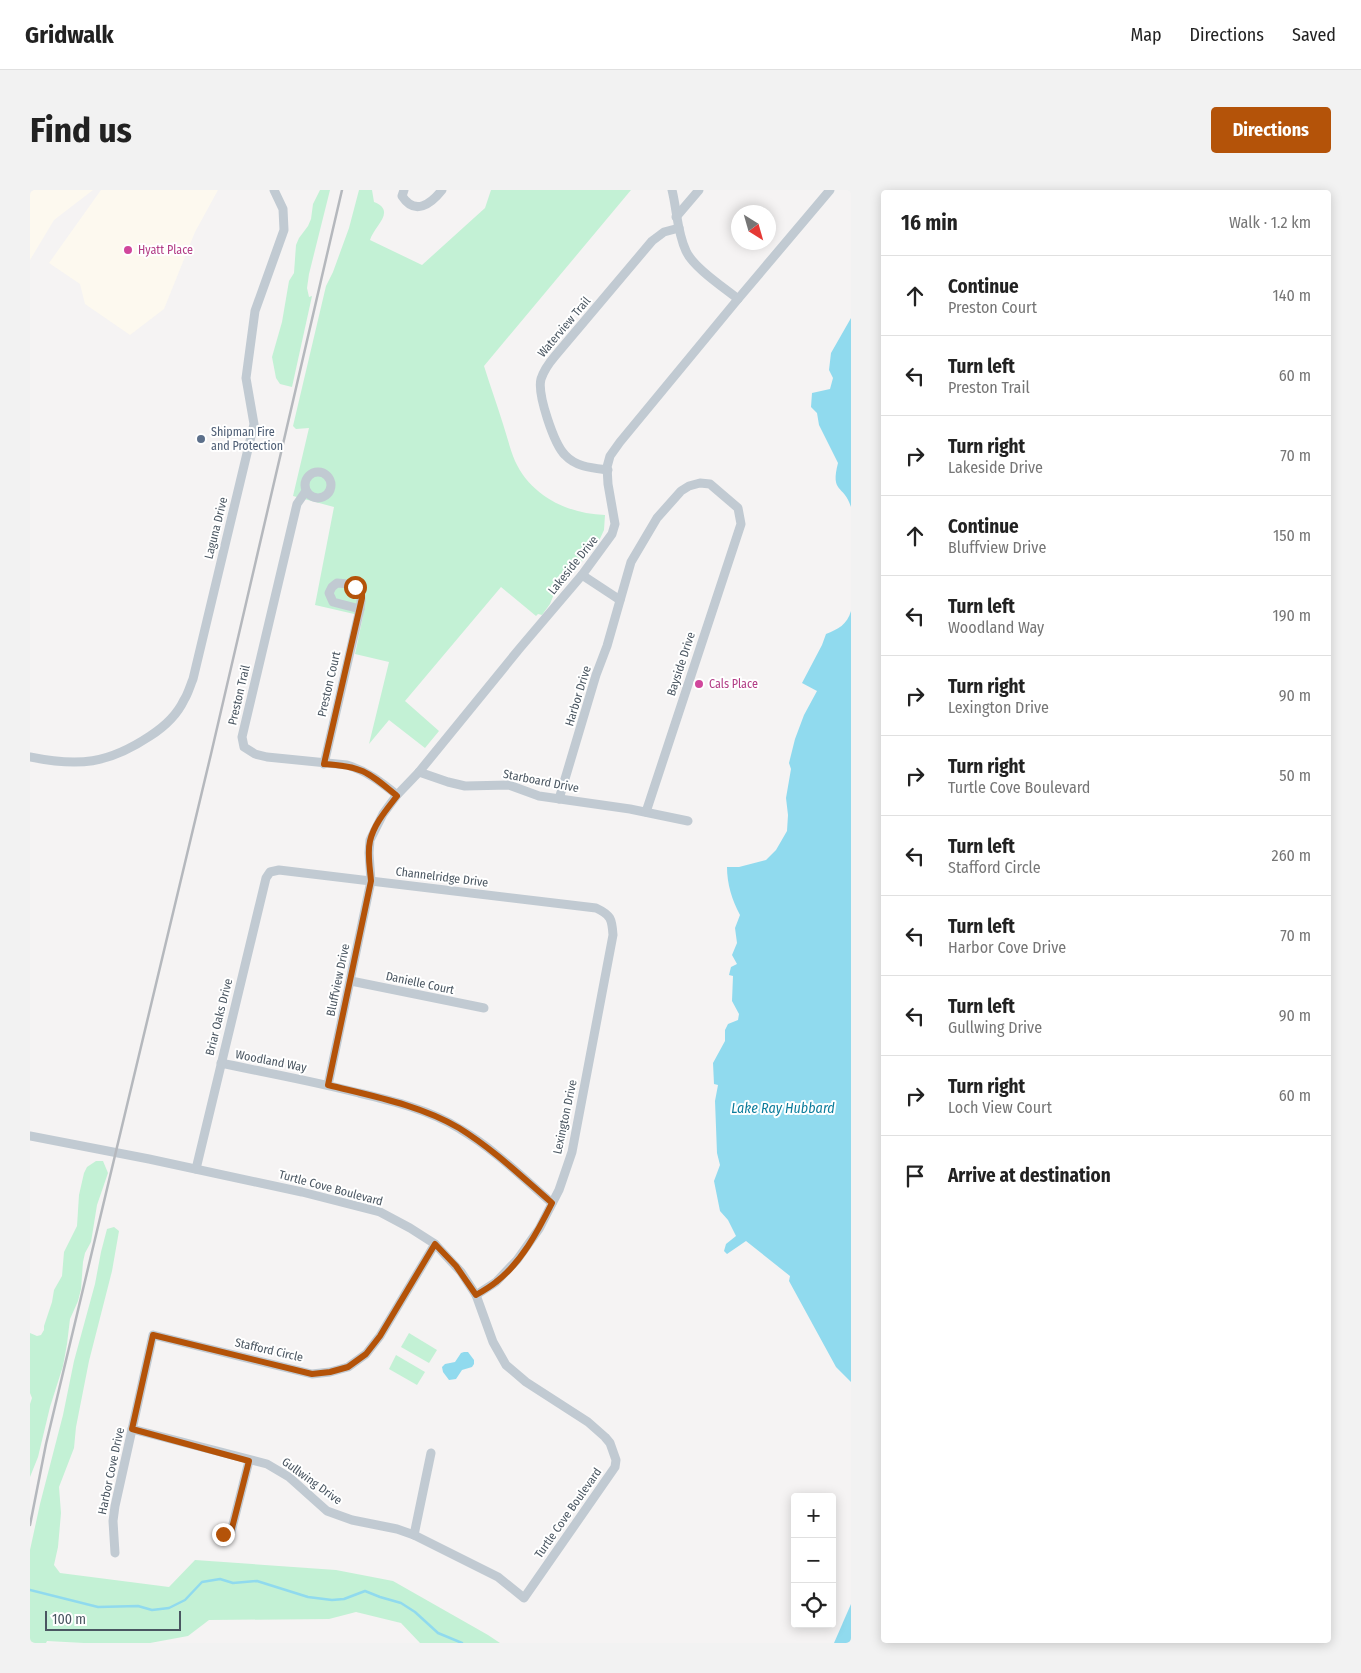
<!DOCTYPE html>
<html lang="en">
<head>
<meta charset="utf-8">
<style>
	:root { --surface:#fff; --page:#f2f2f2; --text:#222; --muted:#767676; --line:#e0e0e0; --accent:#b45309 }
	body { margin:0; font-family:"Fira Sans Condensed",sans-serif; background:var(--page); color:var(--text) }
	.controls { position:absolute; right:15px; bottom:15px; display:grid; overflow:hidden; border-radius:5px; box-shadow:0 2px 12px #0003 }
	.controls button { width:45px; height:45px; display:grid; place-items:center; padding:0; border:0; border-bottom:1px solid var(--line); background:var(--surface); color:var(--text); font:25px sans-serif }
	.compass { position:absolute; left:701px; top:15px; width:45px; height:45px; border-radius:50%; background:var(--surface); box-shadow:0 2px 12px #0003; rotate:143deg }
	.scale { position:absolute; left:15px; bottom:12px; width:136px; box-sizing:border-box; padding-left:5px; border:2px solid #4a5661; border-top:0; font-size:14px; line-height:18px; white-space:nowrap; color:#4a5661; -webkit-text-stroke:4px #fff; paint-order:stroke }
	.stop { position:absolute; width:15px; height:15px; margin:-11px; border:4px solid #b45309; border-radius:50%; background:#fff }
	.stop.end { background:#b45309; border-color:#fff; box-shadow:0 1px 5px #0008 }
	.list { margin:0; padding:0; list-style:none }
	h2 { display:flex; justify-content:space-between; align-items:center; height:65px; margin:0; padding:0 20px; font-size:21px }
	h2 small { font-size:16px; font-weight:400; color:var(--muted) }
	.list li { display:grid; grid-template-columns:32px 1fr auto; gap:15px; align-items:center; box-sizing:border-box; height:80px; padding:0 20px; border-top:1px solid var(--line) }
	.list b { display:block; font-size:19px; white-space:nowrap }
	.list p { margin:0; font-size:16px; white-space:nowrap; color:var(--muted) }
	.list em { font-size:16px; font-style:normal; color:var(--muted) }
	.icon { flex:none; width:28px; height:28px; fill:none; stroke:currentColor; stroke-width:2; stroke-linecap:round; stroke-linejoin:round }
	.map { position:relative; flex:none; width:821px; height:1453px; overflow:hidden; border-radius:5px }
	header { display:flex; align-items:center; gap:30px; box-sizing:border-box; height:70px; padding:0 25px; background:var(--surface); border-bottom:1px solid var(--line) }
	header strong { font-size:24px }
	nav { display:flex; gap:28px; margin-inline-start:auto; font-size:18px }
	.intro { display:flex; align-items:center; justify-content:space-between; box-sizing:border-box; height:120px; padding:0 30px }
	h1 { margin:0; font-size:35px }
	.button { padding:12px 22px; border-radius:5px; background:var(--accent); color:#fff; font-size:18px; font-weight:700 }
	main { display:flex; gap:30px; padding:0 30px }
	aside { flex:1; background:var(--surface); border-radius:5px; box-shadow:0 2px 12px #0003 }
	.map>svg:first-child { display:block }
	.commercial { fill:#fdf9ef }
	.green { fill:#c3f1d5 }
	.water { fill:#90daee }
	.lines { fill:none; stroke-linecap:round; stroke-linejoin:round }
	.stream { stroke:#90daee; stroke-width:2.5 }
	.street { stroke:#c1cad2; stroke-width:9 }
	.rail { stroke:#b5b8bd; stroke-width:2.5 }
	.route { stroke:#b45309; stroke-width:6 }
	.hotel-dot { fill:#d1479c; stroke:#fff; stroke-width:2 }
	.service-dot { fill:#5c6f8a; stroke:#fff; stroke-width:2 }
	.labels { text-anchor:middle; stroke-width:4; stroke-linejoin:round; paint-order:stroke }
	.hotel-label { font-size:12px; fill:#b23c85; stroke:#fff; text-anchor:start }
	.street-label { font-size:12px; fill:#4a5661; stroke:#fff }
	.service-label { font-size:12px; fill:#4e5e75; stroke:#fff; text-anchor:start }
	.water-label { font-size:14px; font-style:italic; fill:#0c7c9b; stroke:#fff }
</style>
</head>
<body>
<header>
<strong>Gridwalk</strong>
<nav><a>Map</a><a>Directions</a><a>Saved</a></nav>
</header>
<div class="intro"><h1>Find us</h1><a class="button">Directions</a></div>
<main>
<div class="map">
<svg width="821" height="1453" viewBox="0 0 821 1453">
	<rect width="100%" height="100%" fill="#f5f3f3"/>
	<!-- commercial -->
	<g class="commercial">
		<path d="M0,0h63l-39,30 -24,40z"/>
		<path d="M71,0h117l-23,42 -31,77 -34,26 -45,-31 -5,-20 -31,-21z"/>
	</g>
	<!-- green -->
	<g class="green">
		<path d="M290,0h10l-21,84 -2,14 2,9 3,-1 -20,91 -12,-3 -4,-6 -4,-21 10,-35 7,-41 5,-8 2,-28 3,-7 9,-12 3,-7 2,-15z"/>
		<path d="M329,0h13l2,12c23,9 0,24 -4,38l52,25 63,-57 6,-18h140l-147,176c6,19 13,39 19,58 4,12 7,25 12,37 16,35 53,53 90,54l-1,15 -6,13 -44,51 -4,10 -8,11 -4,-1 -2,2 -35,-29 -96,114 34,30 -14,17 -36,-28 -20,24 20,-82 -34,-8 8,-38 -48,-11 19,-98 -41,-11 16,-68 -13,1 -3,-3 33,-140 7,-14 16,-44z"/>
		<path d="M66,971h7l5,12 -11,32 -6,37 -6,11 -2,9 -2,27 -3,12 -8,18 -3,25 -4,22 -13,41 -12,50 -8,20v-73l2,-6 -2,-5v-60l7,3 4,-1 3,-5v-4l8,-24 2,-12 8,-14 2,-24 13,-26 2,-31 5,-22 3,-6z"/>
		<path d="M84,1037l5,4 -7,40 -23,90 -13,66 -2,21 -15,39 2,26 -3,34 -4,18 6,8 109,14 26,-27 141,10 57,11 95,54 12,8h-80l-19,-20 -45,-11 -27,7 -120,1 -21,16 -38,7h-66l-37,-2 -1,2h-16v-93l10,-46 23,-89 11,-54 21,-77 6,-32 6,-23z"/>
		<path d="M379,1143l28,17 -8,13 -28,-16z"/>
		<path d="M366,1165l29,17 -8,13 -28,-16z"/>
	</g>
	<!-- water -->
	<g class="water">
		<path d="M821,128v189c-7,-23 -21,-13 -13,-44l-19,-38 -2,-12 -6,-6 1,-14 18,-4 3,-11 -4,-8 2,-17z"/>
		<path d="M821,421v771l-15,-15 -47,-86 1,-5 -44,-35 -19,13 -3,-3 2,-7 10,-8 -8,-16 -8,-9 -6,-30 6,-16 -3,-12 -2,-52 3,-16 -4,-1 -1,-21 12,-22v-11l3,-6 10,-4 1,-6 -7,-13 1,-25 -4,-1 2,-8 6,-3 -5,-9 5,-12 -2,-15 5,-13c-8,-15 -13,-31 -13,-48h12l27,-7 10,-10 11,-19 1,-16 -2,-17 5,-29 -2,-6 6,-24 9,-24 13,-24 -15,-8 20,-38 4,-11c12,-5 21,-9 25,-23z"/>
		<path d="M434,1162h4l6,8v4l-2,3 -10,3 -6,9 -7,1 -6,-8 -1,-5 3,-3 10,-2 6,-9z"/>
		<path d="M821,1414v39h-17z"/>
	</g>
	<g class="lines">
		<!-- stream -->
		<path class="stream" d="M0,1400l68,17 40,-1 14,4 17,-2 16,-8 17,-18 18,-3 13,4 24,-2 51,16 24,3 12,-1 21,-8 15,6 21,6 14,9 23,21 24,10"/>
		<!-- street -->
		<g class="street">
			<path d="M374,0l-2,6c13,20 29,8 40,-6"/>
			<path d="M642,0c5,20 5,42 14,61 7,16 37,36 52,48"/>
			<path d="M646,27l23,-27"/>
			<path d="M578,280c-16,-2 -32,-3 -43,-15 -11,-11 -28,-61 -24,-76 3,-9 8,-16 14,-23l97,-115 12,-9 15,-4"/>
			<circle cx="288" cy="295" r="13"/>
			<path d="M276,301l-9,13 -55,233 2,10 11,7 12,3 80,8c20,6 34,17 50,30"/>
			<path d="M552,385l38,25"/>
			<path d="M307,393c21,1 27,5 23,26l-27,-7 -4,-9 3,-6z"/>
			<path d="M0,567c49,10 78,7 120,-21 14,-9 27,-21 34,-36 4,-6 6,-14 9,-21l61,-255 -8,-46 9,-67 29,-81 -1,-21 -9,-19"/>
			<path d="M294,574l36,-155"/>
			<path d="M389,582l29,10 17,4 44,-1 30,11 91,13 58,12"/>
			<path d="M529,609l37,-124 11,-29 24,-84 26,-44 24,-27 8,-5 11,-3 10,1 28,24 3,16 -95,288"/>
			<path d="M321,791l133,27"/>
			<path d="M191,873c46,10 92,18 138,30 34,8 71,17 101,36 34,20 62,48 92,74"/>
			<path d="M298,895l43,-204 -2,-28 1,-13 13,-26 14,-19 22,-23 101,-124 62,-73 30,-41 3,-10 -7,-40 -1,-17 3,-11 10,-14 118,-143 92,-109"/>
			<path d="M0,946l119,23 153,33 78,20 30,16 25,16 26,28 15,23 17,47 13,23 20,17 62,40 17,15 5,6 6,17 -1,7 -91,131 -26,-21 -84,-42 -17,-6 -45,-9 -25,-9 -38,-34 -22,-13 -135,-35"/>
			<path d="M166,979l70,-291 4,-6 9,-2 317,38c15,7 16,11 17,27l-41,217 -13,38 -20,39 -22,31 -21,22 -20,13"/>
			<path d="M193,1344l7,2 19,-75"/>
			<path d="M384,1345l17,-82"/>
			<path d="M85,1363l-2,-32 2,-15 38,-171 159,39 18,-2 18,-5 18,-13 14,-18 55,-92"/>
		</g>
		<!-- rail -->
		<path class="rail" d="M0,1335l16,-81 165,-690 131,-564"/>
	</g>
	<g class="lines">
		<!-- route -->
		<path class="route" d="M193,1344l7,2 19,-75 -117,-32 21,-94 159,39 18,-2 18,-5 18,-13 14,-18 55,-92 21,22 20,29c7,-4 14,-8 20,-13 25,-19 42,-51 56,-79 -30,-26 -59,-54 -93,-75 -39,-23 -87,-32 -131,-43l43,-204c-1,-13 -4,-28 -1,-40 4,-17 17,-32 27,-45 -29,-24 -35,-30 -73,-32l38,-166v-6l-7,-5"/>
	</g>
	<!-- markers -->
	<g class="hotel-dot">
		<circle cx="98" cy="60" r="5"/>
		<circle cx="669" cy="494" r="5"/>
	</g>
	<circle class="service-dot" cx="171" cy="249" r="5"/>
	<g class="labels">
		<!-- hotel labels -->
		<g class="hotel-label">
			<text x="108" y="64">Hyatt Place</text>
			<text x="679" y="498">Cals Place</text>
		</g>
		<!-- street labels -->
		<g class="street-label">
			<text transform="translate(534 137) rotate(-50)" y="4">Waterview Trail</text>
			<text transform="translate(186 338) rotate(-76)" y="4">Laguna Drive</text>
			<text transform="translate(543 375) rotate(-51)" y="4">Lakeside Drive</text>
			<text transform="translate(651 474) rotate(-72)" y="4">Bayside Drive</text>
			<text transform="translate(299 494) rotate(-77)" y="4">Preston Court</text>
			<text transform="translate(209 505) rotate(-77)" y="4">Preston Trail</text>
			<text transform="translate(548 506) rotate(-73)" y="4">Harbor Drive</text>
			<text transform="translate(511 591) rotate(11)" y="4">Starboard Drive</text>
			<text transform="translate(412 687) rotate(7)" y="4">Channelridge Drive</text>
			<text transform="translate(308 790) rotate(-78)" y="4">Bluffview Drive</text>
			<text transform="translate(390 793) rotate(12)" y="4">Danielle Court</text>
			<text transform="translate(189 827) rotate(-76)" y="4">Briar Oaks Drive</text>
			<text transform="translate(241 871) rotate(11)" y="4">Woodland Way</text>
			<text transform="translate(535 927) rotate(-78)" y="4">Lexington Drive</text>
			<text transform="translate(301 998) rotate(15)" y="4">Turtle Cove Boulevard</text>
			<text transform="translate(239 1160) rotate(13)" y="4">Stafford Circle</text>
			<text transform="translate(81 1281) rotate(-78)" y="4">Harbor Cove Drive</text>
			<text transform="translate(282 1291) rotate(36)" y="4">Gullwing Drive</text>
			<text transform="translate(538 1323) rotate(-55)" y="4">Turtle Cove Boulevard</text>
		</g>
		<!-- service labels -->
		<g class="service-label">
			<text x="181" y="246">Shipman Fire<tspan x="181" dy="14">and Protection</tspan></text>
		</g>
		<!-- water labels -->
		<g class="water-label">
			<text x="753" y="923">Lake Ray Hubbard</text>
		</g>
	</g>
</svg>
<div class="controls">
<button>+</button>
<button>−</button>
<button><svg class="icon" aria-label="locate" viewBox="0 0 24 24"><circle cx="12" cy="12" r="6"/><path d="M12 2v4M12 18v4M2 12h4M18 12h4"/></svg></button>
</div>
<svg class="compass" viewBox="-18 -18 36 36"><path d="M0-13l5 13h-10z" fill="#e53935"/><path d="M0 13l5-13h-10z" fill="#767676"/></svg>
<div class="scale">100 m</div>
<div class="stop" style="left:325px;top:397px"></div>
<div class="stop end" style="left:193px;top:1344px"></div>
</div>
<aside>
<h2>16 min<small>Walk · 1.2 km</small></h2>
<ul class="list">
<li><svg class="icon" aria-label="ahead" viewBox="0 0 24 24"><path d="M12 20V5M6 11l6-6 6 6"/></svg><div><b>Continue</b><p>Preston Court</p></div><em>140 m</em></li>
<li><svg class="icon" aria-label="left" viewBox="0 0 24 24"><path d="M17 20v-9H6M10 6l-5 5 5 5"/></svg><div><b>Turn left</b><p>Preston Trail</p></div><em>60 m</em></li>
<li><svg class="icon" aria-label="right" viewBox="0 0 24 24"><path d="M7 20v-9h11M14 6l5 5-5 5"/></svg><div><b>Turn right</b><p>Lakeside Drive</p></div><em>70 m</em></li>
<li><svg class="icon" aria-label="ahead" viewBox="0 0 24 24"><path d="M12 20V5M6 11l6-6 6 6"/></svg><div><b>Continue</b><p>Bluffview Drive</p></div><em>150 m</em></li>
<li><svg class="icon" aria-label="left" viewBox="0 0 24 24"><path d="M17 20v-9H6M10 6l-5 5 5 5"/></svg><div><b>Turn left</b><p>Woodland Way</p></div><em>190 m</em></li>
<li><svg class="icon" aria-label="right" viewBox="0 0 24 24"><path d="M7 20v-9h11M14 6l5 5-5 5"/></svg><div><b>Turn right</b><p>Lexington Drive</p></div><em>90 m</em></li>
<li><svg class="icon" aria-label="right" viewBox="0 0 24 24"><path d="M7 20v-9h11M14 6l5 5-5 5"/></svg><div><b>Turn right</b><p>Turtle Cove Boulevard</p></div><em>50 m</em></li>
<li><svg class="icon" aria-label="left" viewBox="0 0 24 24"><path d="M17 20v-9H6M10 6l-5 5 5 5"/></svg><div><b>Turn left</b><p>Stafford Circle</p></div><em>260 m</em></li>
<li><svg class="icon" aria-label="left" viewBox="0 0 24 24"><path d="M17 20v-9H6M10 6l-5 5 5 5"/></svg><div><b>Turn left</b><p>Harbor Cove Drive</p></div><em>70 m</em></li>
<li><svg class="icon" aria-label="left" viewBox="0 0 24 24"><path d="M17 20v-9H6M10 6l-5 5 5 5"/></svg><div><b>Turn left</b><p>Gullwing Drive</p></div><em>90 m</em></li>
<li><svg class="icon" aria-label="right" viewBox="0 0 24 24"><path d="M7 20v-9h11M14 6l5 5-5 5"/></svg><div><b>Turn right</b><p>Loch View Court</p></div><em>60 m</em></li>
<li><svg class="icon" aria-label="arrive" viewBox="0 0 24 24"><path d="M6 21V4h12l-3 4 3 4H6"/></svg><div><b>Arrive at destination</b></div></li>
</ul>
</aside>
</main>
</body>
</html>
